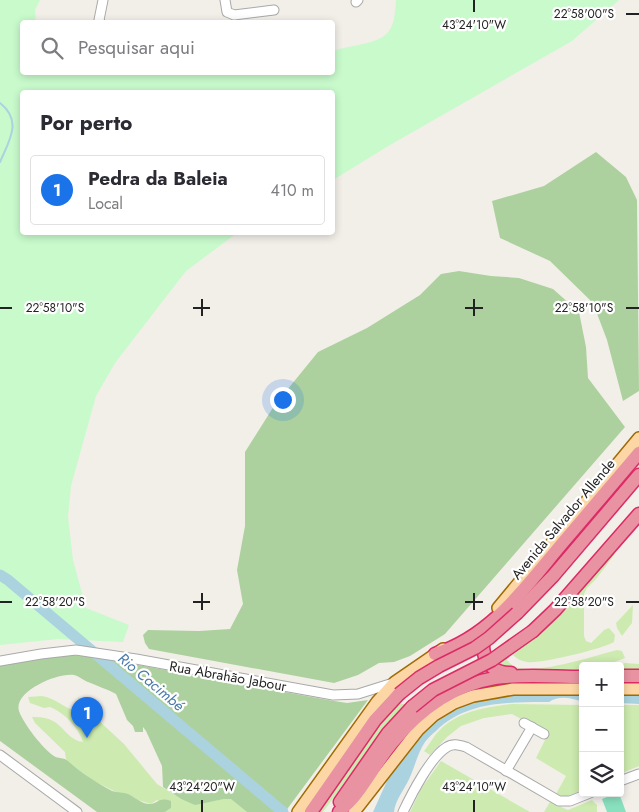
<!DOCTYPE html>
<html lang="pt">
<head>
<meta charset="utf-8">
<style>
	:root { --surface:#fff; --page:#f7f7f7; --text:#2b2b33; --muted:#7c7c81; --line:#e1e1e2; --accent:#1a73e8 }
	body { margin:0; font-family:Jost,sans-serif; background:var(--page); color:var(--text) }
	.controls { position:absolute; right:15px; bottom:15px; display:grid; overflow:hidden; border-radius:5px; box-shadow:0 2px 8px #0003 }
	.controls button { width:45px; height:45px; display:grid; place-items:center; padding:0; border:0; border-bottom:1px solid var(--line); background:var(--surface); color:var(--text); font:25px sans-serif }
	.you { position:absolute; left:282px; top:399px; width:18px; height:18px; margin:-12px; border:4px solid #fff; border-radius:50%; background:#1a73e8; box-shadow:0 0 0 8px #1a73e833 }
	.badge { display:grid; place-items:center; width:32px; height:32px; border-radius:50%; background:var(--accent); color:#fff; font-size:16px; font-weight:700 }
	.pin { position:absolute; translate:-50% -41px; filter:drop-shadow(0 1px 2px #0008) }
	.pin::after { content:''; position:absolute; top:26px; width:18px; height:15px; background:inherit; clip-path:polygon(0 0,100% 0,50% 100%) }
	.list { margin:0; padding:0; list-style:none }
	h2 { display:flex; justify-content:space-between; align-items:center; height:65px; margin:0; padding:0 20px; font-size:21px }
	h2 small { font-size:16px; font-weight:400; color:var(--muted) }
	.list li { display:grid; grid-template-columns:32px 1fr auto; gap:15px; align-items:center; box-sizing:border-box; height:70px; margin:0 10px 10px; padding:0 10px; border:1px solid var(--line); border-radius:5px }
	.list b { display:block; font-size:19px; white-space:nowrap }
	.list p { margin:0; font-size:16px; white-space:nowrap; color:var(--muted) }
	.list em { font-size:16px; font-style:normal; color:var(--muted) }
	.icon { flex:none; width:28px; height:28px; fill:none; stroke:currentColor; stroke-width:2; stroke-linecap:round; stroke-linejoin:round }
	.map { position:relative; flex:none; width:639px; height:812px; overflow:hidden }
	.search { position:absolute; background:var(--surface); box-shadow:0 2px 8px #0003; left:20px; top:20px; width:315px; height:55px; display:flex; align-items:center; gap:12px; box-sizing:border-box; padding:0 18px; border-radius:5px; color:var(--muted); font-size:19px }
	.panel { position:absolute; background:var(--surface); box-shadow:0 2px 8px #0003; left:20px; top:90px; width:315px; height:145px; border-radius:5px }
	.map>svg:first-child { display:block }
	.grass { fill:#cdebb0 }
	.forest { fill:#add19e }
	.park { fill:#c8facc }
	.pitch { fill:#88e0be }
	.water { fill:#aad3df }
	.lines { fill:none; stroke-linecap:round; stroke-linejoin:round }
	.stream { stroke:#aad3df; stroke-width:2 }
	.river { stroke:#aad3df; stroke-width:11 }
	.minor-casing { stroke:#a9a9a9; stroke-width:11 }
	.major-casing { stroke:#a06b00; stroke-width:14 }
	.highway-casing { stroke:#dc2a67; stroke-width:15 }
	.minor { stroke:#fff; stroke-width:9 }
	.major { stroke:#fcd6a4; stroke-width:11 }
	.highway { stroke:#e892a2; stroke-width:12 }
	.highway-bridge-casing { stroke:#dc2a67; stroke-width:15; stroke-linecap:butt }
	.highway-bridge { stroke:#e892a2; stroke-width:12 }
	.ticks { fill:none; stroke:#222; stroke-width:2 }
	.labels { text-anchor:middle; stroke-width:4.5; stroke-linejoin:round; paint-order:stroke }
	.street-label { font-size:14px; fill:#222; stroke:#fff }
	.water-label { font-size:15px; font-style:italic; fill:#4a7aab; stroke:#fff }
	.ticks-label { font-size:12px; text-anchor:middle; fill:#222; stroke:#fff; stroke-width:4.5; stroke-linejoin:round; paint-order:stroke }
</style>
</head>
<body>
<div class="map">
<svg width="639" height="812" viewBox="0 0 639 812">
	<rect width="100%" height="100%" fill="#f2efe9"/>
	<!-- grass -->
	<g class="grass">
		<path d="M639,462v4l-120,138z"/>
		<path d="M610,550l5,4 -19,25 -9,9 -3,6v42l2,5 5,2 13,-13 5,-2 6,7 -1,7c-12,7 -73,22 -87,20 -6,-1 -10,-3 -14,-7l27,-23z"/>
		<path d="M633,605l-1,18 -10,13 -5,-8 -1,-5z"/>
		<path d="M617,650l5,1 3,7 -21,8h-21v4h-71l-16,-5 10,-6c3,3 5,6 9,8 22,8 79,-11 102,-17z"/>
		<path d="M625,663l14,1v6l-19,-1v-3h-2z"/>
		<path d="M42,696c13,2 21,11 33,15l7,-3 -4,-11 6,4 13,18 27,25 33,40 24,15 14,5 29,-5h8l15,13h-82l6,-4 -14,-8 -6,4 -13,-4 -6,-4 -14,-3 -24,-12 -23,-16 -5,-6 -1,-7 -30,-29 -3,-6c32,-2 29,21 51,25 -6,-16 -17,-28 -33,-35l-6,1 -14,-5 -2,-6z"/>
		<path d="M400,704h6l-21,23 -62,85h-6l64,-88z"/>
		<path d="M512,704l71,1v85l-18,7 -9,-3 10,-18 -30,-18 12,-24 -36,-20 -28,4 -23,8 -14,11 -17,18 -6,-4c5,-6 9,-14 14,-19 19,-21 48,-25 74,-28z"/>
		<path d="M620,705h19v61l-19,8z"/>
		<path d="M441,761l89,51h-120l11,-23z"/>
		<path d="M592,800l5,5v7h-53l6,-10 18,8z"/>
	</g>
	<!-- forest -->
	<g class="forest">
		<path d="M596,152l30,25 11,23 2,191 -16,10 -16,-61 -14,-37 -43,-42 -50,-23 -8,-37 52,-15z"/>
		<path d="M459,271l32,5 28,2 34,11 26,23 7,35 2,31 37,49 -180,207 -35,22 -16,6 -15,1 -21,12 -24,8 -185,-34 -4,-6 -2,-8 5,-5 51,1 31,-2 13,-25 -6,-34 8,-44v-74l29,-46 44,-54 49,-24 53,-33 21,-21z"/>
		<path d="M71,655l24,2 233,43 19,3 21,-3 -83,112h-38l-16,-13h-7l-29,6 -14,-6 -18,-12 -1,-21 -16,-35 -3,-4v5h-8l-2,-6 -6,-6 -11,-26c-9,-5 -19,-8 -28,-12 -5,-2 -9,-6 -14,-7 -15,-3 -61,16 -55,36 4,12 24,38 35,45 4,3 10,1 14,5 13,12 28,21 44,30 6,2 11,1 16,3 7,3 15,11 23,10 9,-2 8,-7 20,-3v7l-6,4h-68l-97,-71v-75l52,-9z"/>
	</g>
	<!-- park -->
	<path class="park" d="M0,0h40l-5,10 1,12h-14v50h310l1,-21c15,-6 46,-6 56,-20 6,-8 6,-21 7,-31h223l-47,41 -182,104 -57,35 -1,-88h-310v140l215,1 -51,38 -71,92 -19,33 -25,90 -3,31 5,43 13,48 43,17 -6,17 -65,-3 -58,6z"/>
	<!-- pitch -->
	<path class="pitch" d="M617,793h2l7,19h-19l-5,-13z"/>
	<!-- water -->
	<g class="water">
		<path d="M583,692v10c-12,-4 -24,-7 -34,0 -40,0 -83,-1 -113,29 -4,3 -8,7 -11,11 -7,10 -10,24 -15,35 -5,12 -15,23 -16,35h-21l18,-40 28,-42 58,-34z"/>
		<path d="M620,694l19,1v9l-19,-1z"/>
	</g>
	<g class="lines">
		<!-- stream -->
		<path class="stream" d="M0,103c23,18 9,38 0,59"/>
		<!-- river -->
		<path class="river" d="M0,575l8,5 275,232"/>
		<defs>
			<g id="minor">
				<path d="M225,0l2,12 7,3 40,-5"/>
				<path d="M356,2l2,-2"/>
				<path d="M100,22l-1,-2 4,-20"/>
				<path d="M0,661l41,-7 35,-4 60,9 197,36 25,-1 35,-11"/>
				<path d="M524,723l20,11"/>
				<path d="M0,755l77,57"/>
				<path d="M506,771l26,-44"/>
				<path d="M620,781l19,-7"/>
				<path d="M403,812c8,-17 28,-56 44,-65 6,-4 12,-2 19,0l93,54h11l20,-8"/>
			</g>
			<g id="major">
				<path d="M498,608l141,-170"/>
				<path d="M620,689h19"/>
				<path d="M298,812l79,-110 18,-20 48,-33"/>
				<path d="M354,812l64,-82 16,-15 20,-12 19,-7 40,-7h70"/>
			</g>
			<g id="highway">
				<path d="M517,613l36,-37 86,-101"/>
				<path d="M533,631l22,-21 84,-96"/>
				<path d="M487,633c-7,9 -4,27 5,34 5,5 13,6 19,6"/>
				<path d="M435,654c55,-17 89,-65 125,-108 26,-31 53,-62 79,-93"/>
				<path d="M620,676h19"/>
				<path d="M340,802l48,-69 24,-26"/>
				<path d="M311,812l64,-92 24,-26"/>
				<path d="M339,812c6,-6 13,-12 18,-19 12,-16 22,-34 35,-50 27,-33 61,-58 103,-65 29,-4 59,-1 88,-1"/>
			</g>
		</defs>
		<!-- minor casing -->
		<use href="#minor" class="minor-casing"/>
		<!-- major casing -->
		<use href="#major" class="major-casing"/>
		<!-- highway casing -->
		<use href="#highway" class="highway-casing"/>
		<!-- minor -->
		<use href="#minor" class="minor"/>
		<!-- major -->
		<use href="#major" class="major"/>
		<!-- highway -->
		<use href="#highway" class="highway"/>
		<defs>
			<g id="highway-bridge">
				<path d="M399,694l20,-16 20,-12 36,-18 14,-10 28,-25"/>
				<path d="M412,707l21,-17 59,-30 41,-29"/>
			</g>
		</defs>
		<!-- highway-bridge casing -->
		<use href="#highway-bridge" class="highway-bridge-casing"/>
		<!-- highway-bridge -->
		<use href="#highway-bridge" class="highway-bridge"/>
	</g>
	<!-- ticks -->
	<path class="ticks" d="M474,0v12M626,14h13M202,299v17M474,299v17M0,308h12M193,308h17M465,308h18M626,308h13M202,593v17M474,593v17M0,602h12M193,602h17M465,602h18M626,602h13M202,800v12M474,800v12"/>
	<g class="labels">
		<!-- street labels -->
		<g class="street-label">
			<text transform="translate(563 519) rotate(-50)" y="5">Avenida Salvador Allende</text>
			<text transform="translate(228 676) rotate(10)" y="5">Rua Abrahão Jabour</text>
		</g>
		<!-- water labels -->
		<g class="water-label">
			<text transform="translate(151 682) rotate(40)" y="5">Rio Cacimbé</text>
		</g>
	</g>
	<g class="ticks-label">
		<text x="584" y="18">22°58'00"S</text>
		<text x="474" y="29">43°24'10"W</text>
		<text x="55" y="312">22°58'10"S</text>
		<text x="584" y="312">22°58'10"S</text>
		<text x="55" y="606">22°58'20"S</text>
		<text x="584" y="606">22°58'20"S</text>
		<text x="202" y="791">43°24'20"W</text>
		<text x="474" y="791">43°24'10"W</text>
	</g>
</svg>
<div class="controls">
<button>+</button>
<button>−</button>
<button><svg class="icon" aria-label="layers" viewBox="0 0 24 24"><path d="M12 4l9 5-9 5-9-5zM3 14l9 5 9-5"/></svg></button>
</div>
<div class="you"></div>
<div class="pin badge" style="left:87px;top:738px">1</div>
<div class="search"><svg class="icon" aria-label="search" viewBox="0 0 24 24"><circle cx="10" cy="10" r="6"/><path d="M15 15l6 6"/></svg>Pesquisar aqui</div>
<section class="panel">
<h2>Por perto<small></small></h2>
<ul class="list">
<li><span class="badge">1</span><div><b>Pedra da Baleia</b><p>Local</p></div><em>410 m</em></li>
</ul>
</section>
</div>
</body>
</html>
